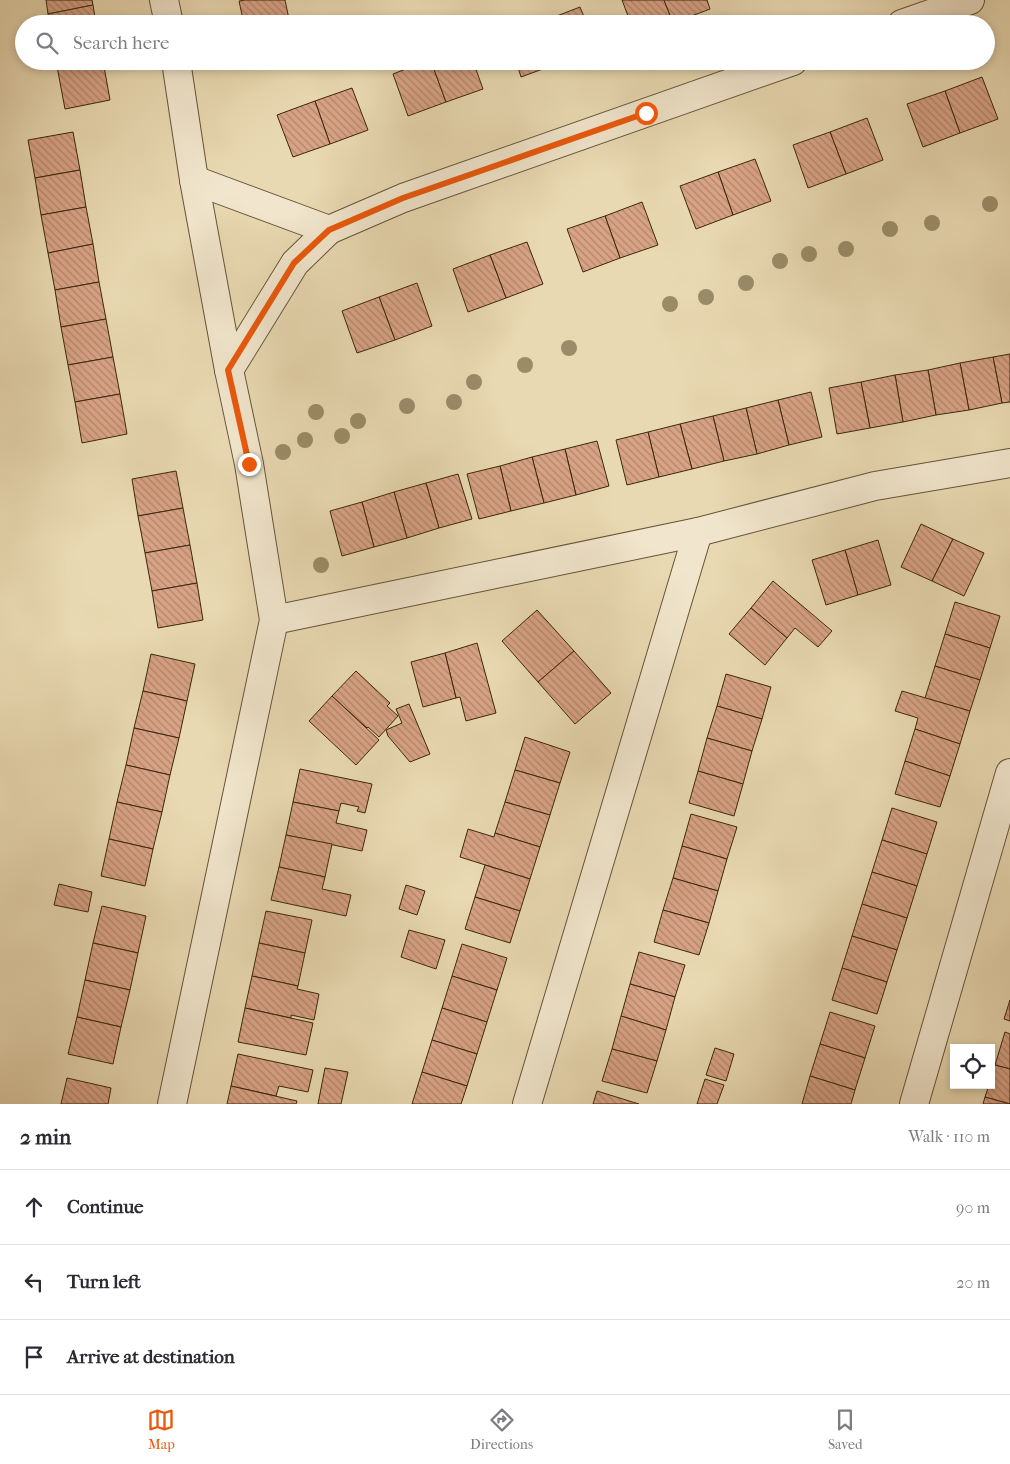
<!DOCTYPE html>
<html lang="en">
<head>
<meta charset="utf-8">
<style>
	:root { --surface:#fff; --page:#f2f2f3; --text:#2b2b33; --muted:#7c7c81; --line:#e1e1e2; --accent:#ea580c }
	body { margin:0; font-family:"IM FELL French Canon",serif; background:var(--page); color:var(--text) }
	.controls { position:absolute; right:15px; bottom:15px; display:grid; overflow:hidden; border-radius:0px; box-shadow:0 2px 8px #0003 }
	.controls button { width:45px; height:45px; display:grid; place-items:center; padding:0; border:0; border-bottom:1px solid var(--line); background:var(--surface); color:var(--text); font:25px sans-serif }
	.stop { position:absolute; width:15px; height:15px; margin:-11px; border:4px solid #ea580c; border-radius:50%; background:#fff }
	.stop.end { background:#ea580c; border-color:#fff; box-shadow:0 1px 5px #0008 }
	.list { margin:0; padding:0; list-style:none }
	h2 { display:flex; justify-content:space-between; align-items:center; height:65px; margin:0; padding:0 20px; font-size:21px }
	h2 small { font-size:16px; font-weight:400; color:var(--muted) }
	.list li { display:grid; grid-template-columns:32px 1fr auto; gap:15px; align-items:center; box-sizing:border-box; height:75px; padding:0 20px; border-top:1px solid var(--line) }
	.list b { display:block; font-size:19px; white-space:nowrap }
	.list em { font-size:16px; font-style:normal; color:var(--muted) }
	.icon { flex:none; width:28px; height:28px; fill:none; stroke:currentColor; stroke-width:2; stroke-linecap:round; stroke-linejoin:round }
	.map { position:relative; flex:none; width:1010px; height:1104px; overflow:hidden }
	.search { position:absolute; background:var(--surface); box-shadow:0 2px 8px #0003; left:15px; right:15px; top:15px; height:55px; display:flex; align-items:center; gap:12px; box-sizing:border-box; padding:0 18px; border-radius:28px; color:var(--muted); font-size:19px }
	.sheet { height:290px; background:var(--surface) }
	nav { display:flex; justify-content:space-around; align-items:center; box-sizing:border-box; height:70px; border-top:1px solid var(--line); background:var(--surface); font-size:14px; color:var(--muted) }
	nav a { display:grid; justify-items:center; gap:2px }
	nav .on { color:var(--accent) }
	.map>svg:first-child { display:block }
	.building { fill:url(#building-back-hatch); stroke:#3a270c }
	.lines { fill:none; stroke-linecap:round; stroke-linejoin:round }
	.minor-casing { stroke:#665436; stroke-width:30 }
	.minor { stroke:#f1e6cd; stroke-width:28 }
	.tree { fill:#9a8c68 }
	.route { stroke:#ea580c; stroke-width:6 }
</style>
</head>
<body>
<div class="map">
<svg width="1010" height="1104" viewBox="0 0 1010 1104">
	<defs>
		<pattern id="building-back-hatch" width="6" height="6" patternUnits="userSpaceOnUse" patternTransform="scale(1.25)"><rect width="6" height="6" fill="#d9a386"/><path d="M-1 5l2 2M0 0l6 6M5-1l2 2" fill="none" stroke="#b1856c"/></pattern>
	</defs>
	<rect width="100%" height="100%" fill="#e9d9b2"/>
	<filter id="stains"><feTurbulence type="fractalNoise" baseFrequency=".004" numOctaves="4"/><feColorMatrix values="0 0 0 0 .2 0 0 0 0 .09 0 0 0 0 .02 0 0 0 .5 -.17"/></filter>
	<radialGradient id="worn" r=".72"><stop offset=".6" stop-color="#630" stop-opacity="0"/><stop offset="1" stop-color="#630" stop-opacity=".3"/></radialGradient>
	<!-- building -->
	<g class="building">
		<path d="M46,0h46l1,5 -45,9z"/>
		<path d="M245,0h40l5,24h-46l-5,-23z"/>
		<path d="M622,0h42l9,23 -42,1z"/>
		<path d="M664,0h43l3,9 -37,14z"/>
		<path d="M93,5l3,19h-46l-2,-10z"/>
		<path d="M580,7l7,17h-42l-1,-3z"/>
		<path d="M56,61h47l7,39 -45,9z"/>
		<path d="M426,61h5l15,41 -38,14 -15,-42z"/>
		<path d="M431,61h42l10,28 -37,13z"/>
		<path d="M516,61h42l1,2 -38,14z"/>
		<path d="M982,77l16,42 -38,14 -15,-42z"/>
		<path d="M352,88l16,42 -38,14 -15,-43z"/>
		<path d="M945,91l15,42 -37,14 -16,-43z"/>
		<path d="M315,101l15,43 -37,13 -16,-42z"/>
		<path d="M867,118l16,42 -37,14 -16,-42z"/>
		<path d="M73,132l7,38 -45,8 -7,-38z"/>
		<path d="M830,132l16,42 -38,14 -15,-43z"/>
		<path d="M755,159l16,42 -38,14 -15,-43z"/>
		<path d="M80,170l6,37 -45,8 -6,-37z"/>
		<path d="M718,172l15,43 -37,14 -16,-43z"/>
		<path d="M642,202l16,43 -38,13 -15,-42z"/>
		<path d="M86,207l7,37 -45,9 -7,-38z"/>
		<path d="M605,216l15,42 -37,14 -16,-43z"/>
		<path d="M527,242l16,42 -37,14 -16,-43z"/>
		<path d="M93,244l6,38 -44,8 -7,-37z"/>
		<path d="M490,255l16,43 -38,14 -15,-43z"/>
		<path d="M99,282l7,37 -45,8 -6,-37z"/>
		<path d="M417,283l15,43 -37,14 -16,-43z"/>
		<path d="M379,297l16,43 -38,13 -15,-42z"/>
		<path d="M106,319l7,38 -45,8 -7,-38z"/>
		<path d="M1010,354v48l-8,1 -9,-46z"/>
		<path d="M113,357l7,37 -45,8 -7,-37z"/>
		<path d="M993,357l9,46 -33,7 -9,-47z"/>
		<path d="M960,363l9,47 -33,5 -8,-45z"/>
		<path d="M928,370l8,45 -33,7 -8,-47z"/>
		<path d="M895,375l8,47 -33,6 -9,-46z"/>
		<path d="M861,382l9,46 -33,6 -8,-46z"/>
		<path d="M811,392l11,45 -33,8 -11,-45z"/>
		<path d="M120,394l7,40 -45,9 -7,-41z"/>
		<path d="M778,400l11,45 -32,9 -11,-46z"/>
		<path d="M746,408l11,46 -33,7 -11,-45z"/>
		<path d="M713,416l11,45 -32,8 -12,-45z"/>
		<path d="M680,424l12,45 -33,8 -11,-45z"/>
		<path d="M648,432l11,45 -32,8 -11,-45z"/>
		<path d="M597,441l12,45 -33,9 -11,-46z"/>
		<path d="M565,449l11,46 -32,8 -12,-46z"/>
		<path d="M532,457l12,46 -33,8 -11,-45z"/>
		<path d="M500,466l11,45 -32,8 -12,-45z"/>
		<path d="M176,471l7,37 -45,8 -6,-37z"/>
		<path d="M458,474l14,45 -33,9 -13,-45z"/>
		<path d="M426,483l13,45 -32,10 -13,-46z"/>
		<path d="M394,492l13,46 -33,9 -12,-45z"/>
		<path d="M362,502l12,45 -32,9 -12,-45z"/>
		<path d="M183,508l7,37 -45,8 -7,-37z"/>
		<path d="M921,524l32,15 -21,42 -31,-14z"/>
		<path d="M953,539l31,14 -20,43 -32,-15z"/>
		<path d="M878,540l13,45 -33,10 -13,-45z"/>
		<path d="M190,545l7,38 -45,8 -7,-38z"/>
		<path d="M845,550l13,45 -32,10 -14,-45z"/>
		<path d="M773,581l59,50 -14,16 -23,-19 -8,10 -36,-30z"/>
		<path d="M197,583l6,37 -45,8 -6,-37z"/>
		<path d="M955,602l45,14 -10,32 -45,-14z"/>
		<path d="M751,608l36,30 -22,27 -36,-31z"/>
		<path d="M537,610l37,41 -36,31 -36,-41z"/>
		<path d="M945,634l45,14 -10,32 -45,-14z"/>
		<path d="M477,643l19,70 -30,8 -6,-24 -4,1 -11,-45z"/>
		<path d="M574,651l37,42 -36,31 -37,-42z"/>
		<path d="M445,653l11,45 -33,9 -12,-45z"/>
		<path d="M151,654l44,10 -8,37 -44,-10z"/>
		<path d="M935,666l45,14 -10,31 -45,-13z"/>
		<path d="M356,671l34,32 -3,3 11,10 -19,21 -11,-10 -1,1 -35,-32z"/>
		<path d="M726,674l45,13 -9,32 -45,-13z"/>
		<path d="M143,691l44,10 -8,37 -45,-10z"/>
		<path d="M902,691l68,20 -10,33 -45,-15 3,-11 -23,-7z"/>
		<path d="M332,696l47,44 -23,25 -47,-44z"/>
		<path d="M409,704l21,50 -20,8 -22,-26 -2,-6 16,-7 -6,-14z"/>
		<path d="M717,706l45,13 -10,32 -45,-13z"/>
		<path d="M134,728l45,10 -9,37 -44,-10z"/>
		<path d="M915,729l45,15 -10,32 -45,-15z"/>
		<path d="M525,737l45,15 -10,31 -45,-13z"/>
		<path d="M707,738l45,13 -9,33 -45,-13z"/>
		<path d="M905,761l45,15 -10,31 -45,-13z"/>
		<path d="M126,765l44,10 -8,37 -45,-10z"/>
		<path d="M300,769l72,15 -7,29 -8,-2 2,-4 -18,-4 -2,8 -46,-9z"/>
		<path d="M515,770l45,13 -10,32 -45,-13z"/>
		<path d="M698,771l45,13 -9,32 -45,-13z"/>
		<path d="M117,802l45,10 -9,37 -44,-10z"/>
		<path d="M293,802l46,9 -3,12 31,7 -5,21 -76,-16z"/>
		<path d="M505,802l45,13 -10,32 -45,-14z"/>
		<path d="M892,808l45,14 -10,32 -45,-14z"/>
		<path d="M691,814l46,13 -10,32 -45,-13z"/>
		<path d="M468,829l26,8 1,-4 45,14 -10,32 -70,-22z"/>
		<path d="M286,835l46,9 -7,33 -46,-10z"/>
		<path d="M109,839l44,10 -8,37 -44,-10z"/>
		<path d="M882,840l45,14 -10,32 -45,-14z"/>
		<path d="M682,846l45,13 -9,32 -45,-13z"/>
		<path d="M485,865l45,14 -10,32 -45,-14z"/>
		<path d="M279,867l46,10 -3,12 29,6 -5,21 -75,-16z"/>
		<path d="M872,872l45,14 -10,32 -45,-14z"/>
		<path d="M673,878l45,13 -9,32 -46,-13z"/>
		<path d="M59,884l33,8 -4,20 -34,-7z"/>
		<path d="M406,885l19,6 -8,24 -18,-6z"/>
		<path d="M475,897l45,14 -10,32 -45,-14z"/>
		<path d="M862,904l45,14 -10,32 -45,-14z"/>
		<path d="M102,906l44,10 -8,37 -45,-10z"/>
		<path d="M663,910l46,13 -10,32 -45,-13z"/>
		<path d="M266,911l46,9 -7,33 -46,-10z"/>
		<path d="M409,930l36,10 -9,29 -35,-12z"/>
		<path d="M852,936l45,14 -10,32 -45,-14z"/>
		<path d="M93,943l45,10 -8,37 -45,-10z"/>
		<path d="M259,943l46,10 -7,33 -46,-10z"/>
		<path d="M462,944l45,14 -10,32 -45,-14z"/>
		<path d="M639,952l46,13 -10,32 -45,-13z"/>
		<path d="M842,968l45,14 -10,32 -45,-14z"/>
		<path d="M252,976l46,10 -1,3 22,5 -5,26 -23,-5v3l-46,-10z"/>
		<path d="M452,976l45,14 -10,32 -45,-14z"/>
		<path d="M85,980l45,10 -9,37 -44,-10z"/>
		<path d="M630,984l45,13 -9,33 -45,-14z"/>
		<path d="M1010,1000v21l-6,-2z"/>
		<path d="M245,1008l68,15 -7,32 -68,-13z"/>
		<path d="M442,1008l45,14 -10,32 -45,-14z"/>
		<path d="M830,1012l45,14 -10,32 -45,-14z"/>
		<path d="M621,1016l45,14 -9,31 -45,-12z"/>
		<path d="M77,1017l44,10 -8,37 -45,-10z"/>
		<path d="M1005,1032l5,2v35l-15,-4z"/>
		<path d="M432,1040l45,14 -10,32 -45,-14z"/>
		<path d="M820,1044l45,14 -10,32 -45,-14z"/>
		<path d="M715,1048l19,6 -8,27 -20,-6z"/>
		<path d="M612,1049l45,12 -10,32 -45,-12z"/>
		<path d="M238,1054l75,16 -5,22 -29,-6 -3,10 -45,-10z"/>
		<path d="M995,1065l15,4v35l-25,-7 4,-12h2v-7z"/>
		<path d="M325,1068l23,4 -7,32h-23z"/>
		<path d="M422,1072l45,14 -6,18h-49z"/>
		<path d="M810,1076l45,14 -4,14h-49z"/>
		<path d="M67,1078l44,10 -3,16h-47z"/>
		<path d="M705,1079l19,6 -7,19h-20z"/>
		<path d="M231,1086l66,15 -1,3h-69z"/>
		<path d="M597,1091l42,13h-46z"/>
		<path d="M985,1097l25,7h-27z"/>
	</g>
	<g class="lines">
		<defs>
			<g id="minor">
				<path d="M164,0l5,24"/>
				<path d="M902,24l68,-24"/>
				<path d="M194,180l135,50"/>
				<path d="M229,370l66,-107 34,-33 74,-32 390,-137"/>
				<path d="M274,620l424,-88 177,-46 135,-23"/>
				<path d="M172,1104l102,-484 -25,-156 -20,-94 -35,-190 -18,-119"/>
				<path d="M527,1104l171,-572"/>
				<path d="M914,1104l96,-331"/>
			</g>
		</defs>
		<!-- minor casing -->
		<use href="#minor" class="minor-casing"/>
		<!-- minor -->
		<use href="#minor" class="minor"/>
	</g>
	<!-- trees -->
	<g class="tree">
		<circle cx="990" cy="204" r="8"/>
		<circle cx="932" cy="223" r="8"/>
		<circle cx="890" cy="229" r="8"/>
		<circle cx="846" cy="249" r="8"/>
		<circle cx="809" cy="254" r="8"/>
		<circle cx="780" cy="261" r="8"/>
		<circle cx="746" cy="283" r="8"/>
		<circle cx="706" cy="297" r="8"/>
		<circle cx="670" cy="304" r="8"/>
		<circle cx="569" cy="348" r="8"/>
		<circle cx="525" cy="365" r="8"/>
		<circle cx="474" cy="382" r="8"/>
		<circle cx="454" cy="402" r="8"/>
		<circle cx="407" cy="406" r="8"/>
		<circle cx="316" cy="412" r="8"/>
		<circle cx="358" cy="421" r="8"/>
		<circle cx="342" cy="436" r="8"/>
		<circle cx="305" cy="440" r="8"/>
		<circle cx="283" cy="452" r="8"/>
		<circle cx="321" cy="565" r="8"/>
	</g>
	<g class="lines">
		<!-- route -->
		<path class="route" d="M249,464l-21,-94 66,-107 35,-33 74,-32 243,-85"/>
	</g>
	<rect width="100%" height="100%" filter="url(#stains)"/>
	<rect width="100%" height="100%" fill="url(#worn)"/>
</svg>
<div class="controls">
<button><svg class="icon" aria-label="locate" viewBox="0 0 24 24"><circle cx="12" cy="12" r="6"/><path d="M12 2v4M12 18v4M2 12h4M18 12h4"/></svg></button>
</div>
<div class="stop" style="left:646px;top:113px"></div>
<div class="stop end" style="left:249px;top:464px"></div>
<div class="search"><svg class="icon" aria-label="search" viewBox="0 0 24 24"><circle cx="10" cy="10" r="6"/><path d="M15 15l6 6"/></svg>Search here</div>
</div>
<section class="sheet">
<h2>2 min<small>Walk · 110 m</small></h2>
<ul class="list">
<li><svg class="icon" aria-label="ahead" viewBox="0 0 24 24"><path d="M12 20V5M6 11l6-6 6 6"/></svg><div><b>Continue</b></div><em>90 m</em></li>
<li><svg class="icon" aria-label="left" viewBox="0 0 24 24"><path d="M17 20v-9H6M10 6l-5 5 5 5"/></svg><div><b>Turn left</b></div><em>20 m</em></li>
<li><svg class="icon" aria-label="arrive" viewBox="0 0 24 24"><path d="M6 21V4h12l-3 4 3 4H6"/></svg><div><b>Arrive at destination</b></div></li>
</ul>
</section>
<nav>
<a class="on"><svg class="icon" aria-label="map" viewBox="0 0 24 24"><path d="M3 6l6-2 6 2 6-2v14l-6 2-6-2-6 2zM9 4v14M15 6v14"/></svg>Map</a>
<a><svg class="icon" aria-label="directions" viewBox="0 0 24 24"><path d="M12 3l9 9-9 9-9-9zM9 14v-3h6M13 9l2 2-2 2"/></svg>Directions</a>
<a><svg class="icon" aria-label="saved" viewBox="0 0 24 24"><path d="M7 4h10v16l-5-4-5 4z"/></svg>Saved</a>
</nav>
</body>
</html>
